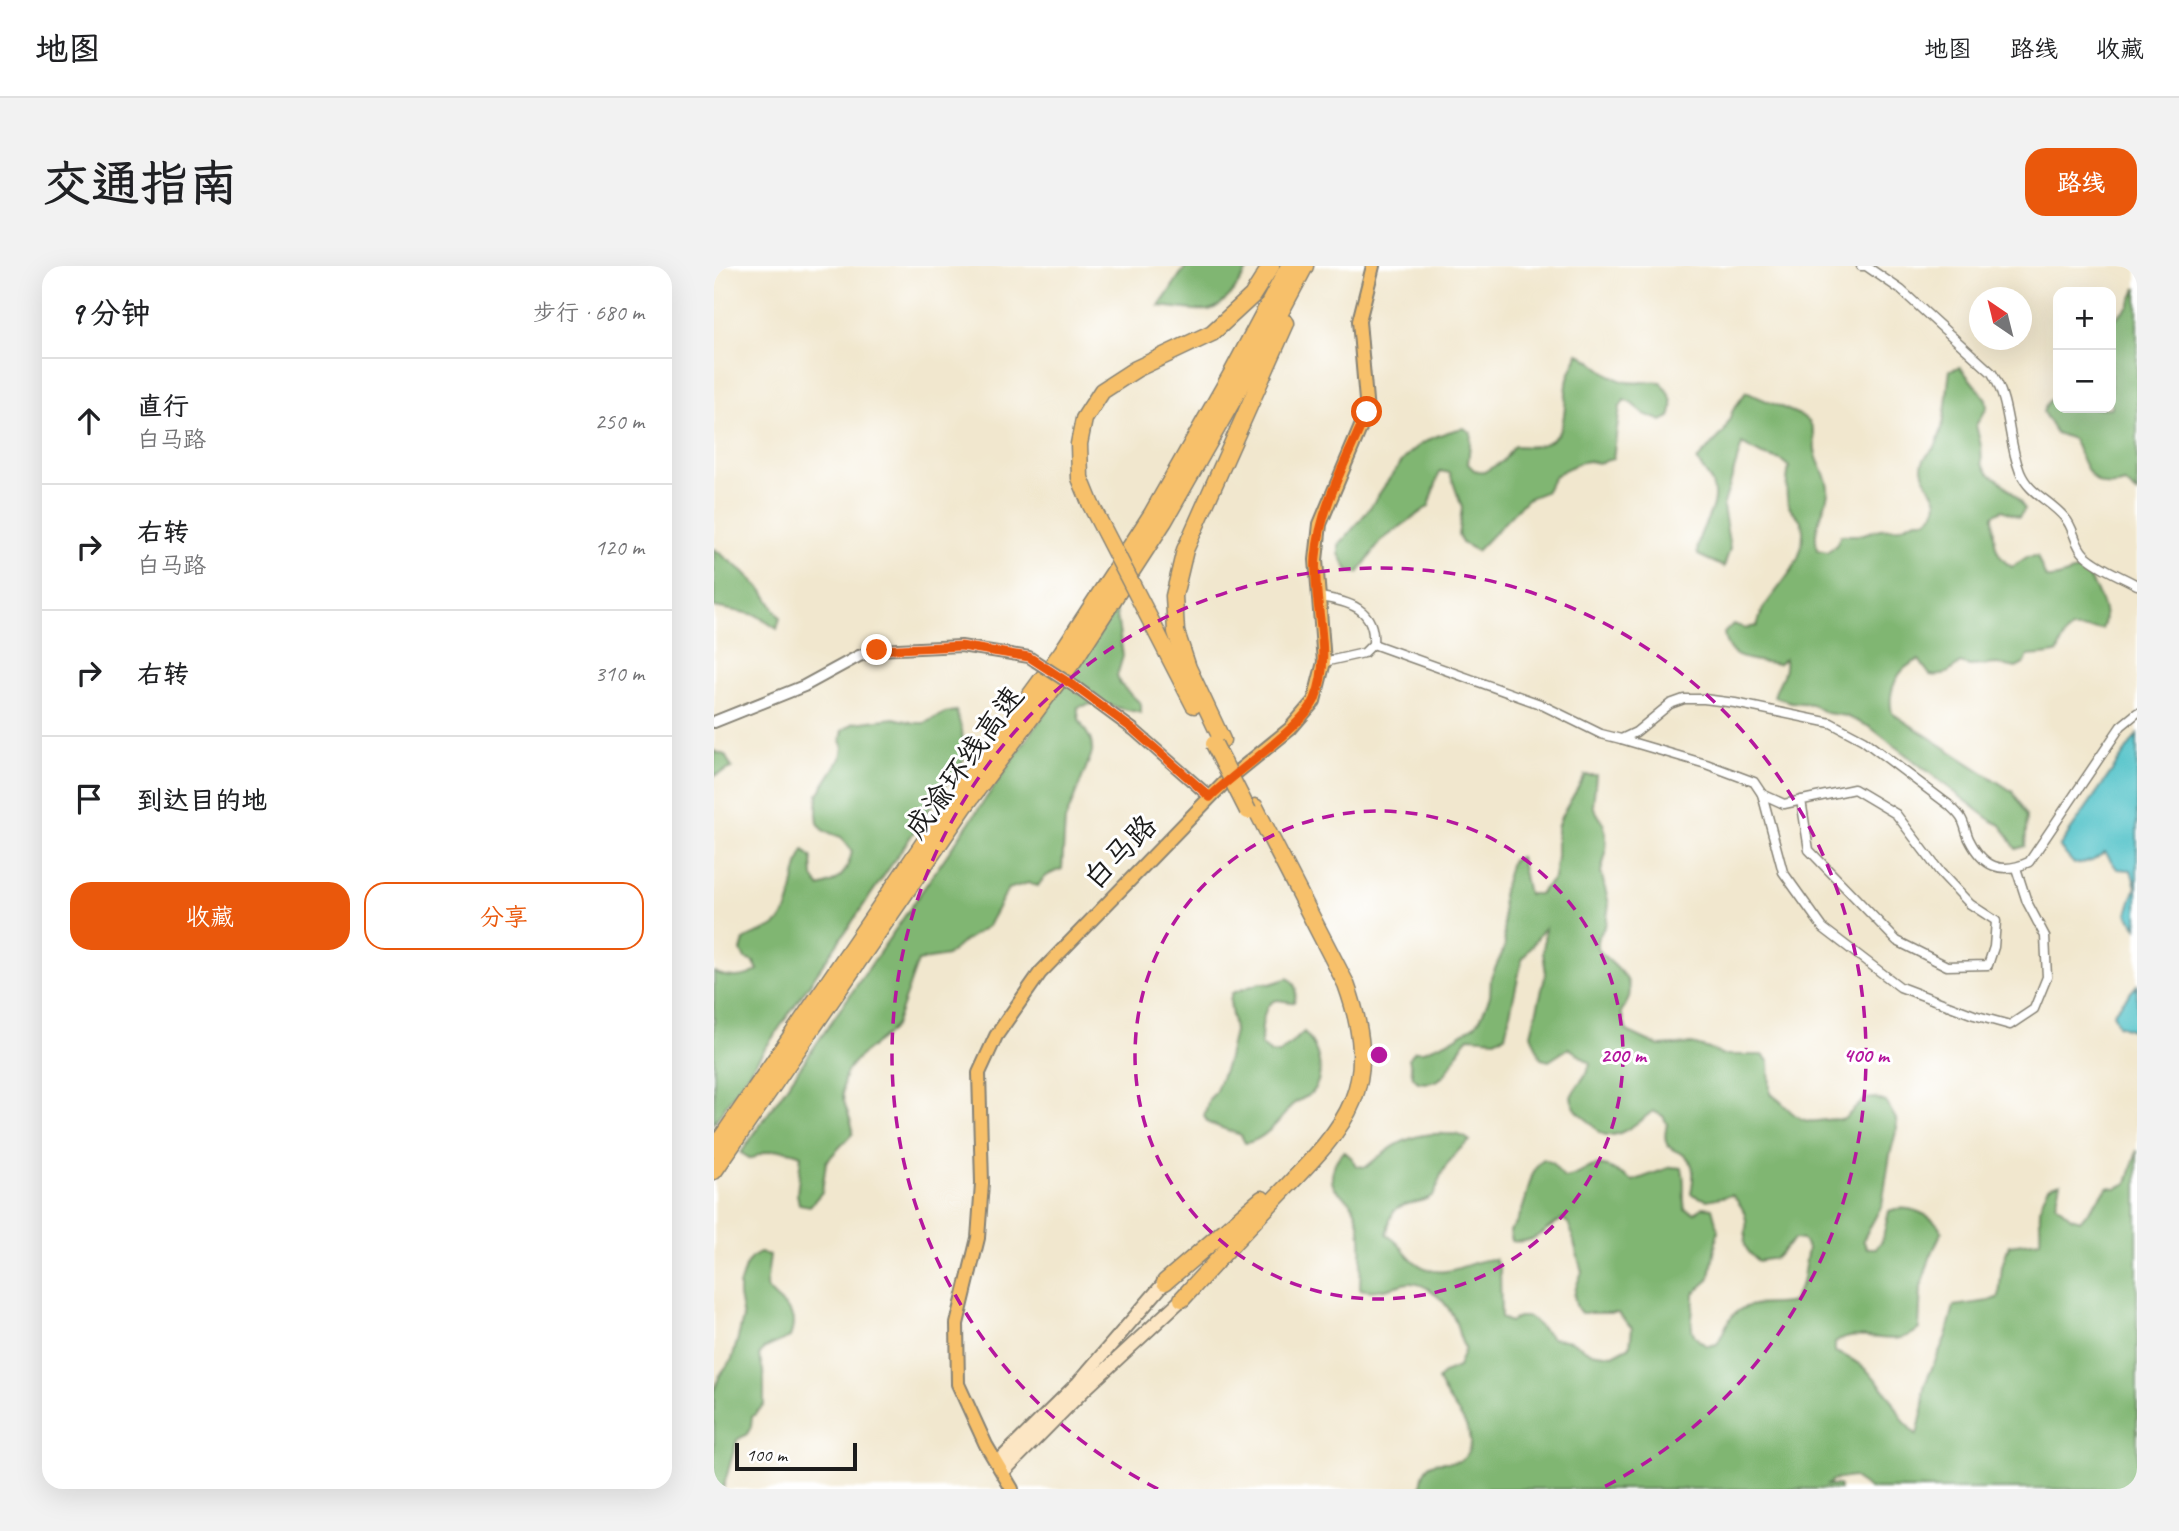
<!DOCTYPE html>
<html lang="zh">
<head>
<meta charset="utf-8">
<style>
	:root { --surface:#fff; --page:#f2f2f2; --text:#202124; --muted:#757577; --line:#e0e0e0; --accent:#ea580c }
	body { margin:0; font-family:Caveat,"LXGW WenKai TC",sans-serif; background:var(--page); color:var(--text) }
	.controls { position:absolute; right:21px; top:21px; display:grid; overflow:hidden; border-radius:14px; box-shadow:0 7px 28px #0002 }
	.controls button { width:63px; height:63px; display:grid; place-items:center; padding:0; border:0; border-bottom:2px solid var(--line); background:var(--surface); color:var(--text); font:35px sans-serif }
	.compass { position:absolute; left:1255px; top:21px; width:63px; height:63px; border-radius:50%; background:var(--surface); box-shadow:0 7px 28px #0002; rotate:325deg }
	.scale { position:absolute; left:21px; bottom:18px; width:122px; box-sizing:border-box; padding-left:7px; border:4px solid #1c1c1c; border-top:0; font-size:19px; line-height:24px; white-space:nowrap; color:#1c1c1c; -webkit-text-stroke:5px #fff; paint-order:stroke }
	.stop { position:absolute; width:21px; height:21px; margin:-16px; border:5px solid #ea580c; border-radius:50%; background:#fff }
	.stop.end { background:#ea580c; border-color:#fff; box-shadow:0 2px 7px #0008 }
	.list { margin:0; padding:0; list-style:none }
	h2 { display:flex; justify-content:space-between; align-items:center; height:91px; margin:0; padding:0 28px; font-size:30px }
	h2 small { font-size:23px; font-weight:400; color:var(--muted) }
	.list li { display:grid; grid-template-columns:46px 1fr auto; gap:21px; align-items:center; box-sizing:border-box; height:126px; padding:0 28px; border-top:2px solid var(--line) }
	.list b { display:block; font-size:26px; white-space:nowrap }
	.list p { margin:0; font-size:23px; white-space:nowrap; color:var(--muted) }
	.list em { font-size:23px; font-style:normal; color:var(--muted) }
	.actions { display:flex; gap:14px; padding:21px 28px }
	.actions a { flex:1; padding:16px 0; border:2px solid var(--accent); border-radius:21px; text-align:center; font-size:24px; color:var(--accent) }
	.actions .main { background:var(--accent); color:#fff }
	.icon { flex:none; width:38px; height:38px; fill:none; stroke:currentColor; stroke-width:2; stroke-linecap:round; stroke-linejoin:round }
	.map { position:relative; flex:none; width:1423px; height:1223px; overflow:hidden; border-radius:21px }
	header { display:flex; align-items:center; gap:42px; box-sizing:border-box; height:98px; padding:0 35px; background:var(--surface); border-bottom:2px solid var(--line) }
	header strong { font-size:33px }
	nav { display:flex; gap:38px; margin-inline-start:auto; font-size:24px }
	.intro { display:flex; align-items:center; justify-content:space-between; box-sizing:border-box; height:168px; padding:0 42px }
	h1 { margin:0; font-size:49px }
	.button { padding:18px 32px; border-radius:21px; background:var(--accent); color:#fff; font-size:24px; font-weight:700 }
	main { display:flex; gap:42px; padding:0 42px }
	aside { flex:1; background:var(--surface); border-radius:21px; box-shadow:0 7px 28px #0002 }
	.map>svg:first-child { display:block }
	.forest { fill:#80b672; stroke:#4e6947; stroke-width:2 }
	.water { fill:#56c4ca; stroke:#397073; stroke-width:2 }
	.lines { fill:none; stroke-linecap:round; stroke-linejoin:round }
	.minor-casing { stroke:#868275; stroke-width:11 }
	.tertiary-casing { stroke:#868275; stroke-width:14 }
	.secondary-casing { stroke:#868275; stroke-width:16 }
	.primary-casing { stroke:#868275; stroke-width:16 }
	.motorway-casing { stroke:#868275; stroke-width:19 }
	.minor { stroke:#fff; stroke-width:8 }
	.tertiary { stroke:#fff; stroke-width:10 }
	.secondary { stroke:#fce6c4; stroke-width:12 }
	.primary { stroke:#f7c06b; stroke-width:12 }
	.motorway { stroke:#f7c06b; stroke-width:16 }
	.tertiary-bridge-casing { stroke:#868275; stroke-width:14; stroke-linecap:butt }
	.motorway-bridge-casing { stroke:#868275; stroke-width:19; stroke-linecap:butt }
	.tertiary-bridge { stroke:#fff; stroke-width:10 }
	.motorway-bridge { stroke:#f7c06b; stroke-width:16 }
	.route { stroke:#ea580c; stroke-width:9 }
	.ring { fill:none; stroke:#b5179e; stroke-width:3.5; stroke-dasharray:12 9 }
	.labels { text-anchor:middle; stroke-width:6; stroke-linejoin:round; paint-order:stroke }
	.street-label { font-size:30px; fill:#1c1c1c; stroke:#fff }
	.centre { fill:#b5179e; stroke:#fff; stroke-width:3.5 }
	.ring-label { font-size:21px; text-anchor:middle; font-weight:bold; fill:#b5179e; stroke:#fff; stroke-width:6; stroke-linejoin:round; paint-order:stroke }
</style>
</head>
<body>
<header>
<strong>地图</strong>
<nav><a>地图</a><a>路线</a><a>收藏</a></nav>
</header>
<div class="intro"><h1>交通指南</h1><a class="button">路线</a></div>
<main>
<aside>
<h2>9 分钟<small>步行 · 680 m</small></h2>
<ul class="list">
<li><svg class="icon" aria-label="ahead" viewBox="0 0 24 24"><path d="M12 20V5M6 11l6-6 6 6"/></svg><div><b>直行</b><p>白马路</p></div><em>250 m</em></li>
<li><svg class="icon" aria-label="right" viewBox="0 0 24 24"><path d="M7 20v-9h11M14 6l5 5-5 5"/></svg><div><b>右转</b><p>白马路</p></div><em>120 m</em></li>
<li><svg class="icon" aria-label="right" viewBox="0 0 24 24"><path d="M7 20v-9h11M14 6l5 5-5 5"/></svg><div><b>右转</b></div><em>310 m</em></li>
<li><svg class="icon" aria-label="arrive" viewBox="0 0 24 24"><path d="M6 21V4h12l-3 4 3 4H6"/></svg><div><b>到达目的地</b></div></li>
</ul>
<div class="actions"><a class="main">收藏</a><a>分享</a></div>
</aside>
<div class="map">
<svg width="1423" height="1223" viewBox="0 0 1423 1223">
	<rect width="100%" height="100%" fill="#fff"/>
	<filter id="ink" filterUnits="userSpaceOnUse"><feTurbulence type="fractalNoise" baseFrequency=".0143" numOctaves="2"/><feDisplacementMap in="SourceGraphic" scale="14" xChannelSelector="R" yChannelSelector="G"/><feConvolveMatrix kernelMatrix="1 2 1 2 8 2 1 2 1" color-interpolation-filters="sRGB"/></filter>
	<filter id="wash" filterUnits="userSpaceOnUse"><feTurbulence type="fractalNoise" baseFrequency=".00686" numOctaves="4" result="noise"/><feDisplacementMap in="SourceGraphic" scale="28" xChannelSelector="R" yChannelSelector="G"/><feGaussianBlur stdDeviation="1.57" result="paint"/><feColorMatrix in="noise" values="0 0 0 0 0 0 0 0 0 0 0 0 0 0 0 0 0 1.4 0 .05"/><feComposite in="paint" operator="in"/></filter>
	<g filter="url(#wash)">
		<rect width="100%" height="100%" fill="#f1e7ce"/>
		<!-- forest -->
		<g class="forest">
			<path d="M473,0h63c-9,14 -23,40 -41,44 -12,2 -36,-3 -50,-4 11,-13 17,-28 28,-40z"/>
			<path d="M1423,21v206l-12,-10c-36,12 -40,-21 -52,-44l-17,-6 -13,-21 5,-10 10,-9v15h53v-85l18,-18z"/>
			<path d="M864,87c18,9 29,25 49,29 11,2 23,-2 34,0 9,12 15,21 9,35l-8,4 -18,-7 -13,-11 -7,-3 -4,7 -7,52 -15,4 -10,-2 -9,2 -15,7 -9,6 -10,16 -18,7 -50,52 -15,-8 -4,-8 4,-27 -12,-35 -10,-2 -11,35 -47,34 -24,33 -9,-1 -10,-18v-9c11,-13 22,-25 32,-39 29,-42 38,-67 93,-78l7,5 -3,31 6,6 10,2 19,-11 11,-15c8,0 16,1 22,0 34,-7 27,-36 31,-62 1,-12 9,-20 11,-31z"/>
			<path d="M1246,101l26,32 1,9 -11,17 5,21 1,18 7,10 9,5 14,13 13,17 -6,8 -17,-7 -9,5c1,21 -1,40 19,52l15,-10 10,-1 9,22c16,2 25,-9 40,-8 7,17 26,41 16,59h-30l-7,6 -7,17c-10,4 -19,2 -30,4l-4,8 -8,4 -19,-4 -27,2 -10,-3c-9,8 -17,15 -30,12l-11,-15c-22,7 -32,32 -27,53l121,79 14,24 -2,30 -9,3 -15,-24 -9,-4 -122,-94 -24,-11 -20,-3 -15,-9 -20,-2 -17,-5c3,-15 13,-21 11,-38l-7,5c-24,-5 -51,0 -54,-31l9,-9 12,4 12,-2c2,-6 4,-14 8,-20 16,-24 39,-42 38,-75 0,-11 -5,-14 -12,-22 -7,-9 -4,-31 -2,-42l-8,-7 -19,-5 -20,-11 -19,63 7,41 -6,19 -26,-12c-5,-24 24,-45 14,-71 -3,-8 -11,-16 -15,-24l27,-28 9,-22 13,-18 56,24c3,2 6,4 8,7 6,9 4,18 5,27 2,15 14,26 13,42 -2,20 -18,36 -10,58l9,2 9,-7 5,-10h19l20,-6 19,-1 17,-8h11c24,-22 -3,-30 -5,-52 -1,-10 10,-16 14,-23 11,-24 10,-49 14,-75z"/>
			<path d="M0,283l29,22 20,20 17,27 -3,11 -21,-14 -42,-8z"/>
			<path d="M402,344l7,46 -6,20 3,8 21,20v9l-44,-10 -19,4c-2,22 16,24 14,46l-27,68 -3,48c-12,4 -18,7 -24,17l-10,-3 -20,6 -20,37 -25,16 -16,14 -29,5 -23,65c-19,23 -56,33 -52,69 1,14 10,25 10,38l-27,29 -4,30 -12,14 -11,-2 -2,-10 4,-39c-18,-8 -34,-6 -50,4l-10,-6z"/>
			<path d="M242,445l6,19 2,29 -250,364v-151c14,7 31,7 44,-2l-4,-8 -9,-3 -4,-8 3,-11c10,-7 21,-8 30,-14 23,-16 16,-53 30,-76l8,8 1,19 6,10c21,-5 29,-15 33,-36l-11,-14 -17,-6 -6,-8 -1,-10 1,-19 23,-36 2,-11 -2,-7 2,-10 11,-7 40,-5 21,5h10l20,-10z"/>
			<path d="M0,485l11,4 7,13 -18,8z"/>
			<path d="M871,509h11l-3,31 10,17 3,10v20l-5,19 8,32 -3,20 -9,16v9c18,20 48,32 24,63l6,19 32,15 33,-2 21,6 8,5h42l6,7 1,32c14,7 22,24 38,27 11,2 21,-4 35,-1l22,-21 10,-1 11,4 10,17 1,9 -7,27 -8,50 -19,35 4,8h9l6,-7 7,-30c18,-7 44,3 53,20l-12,27 -9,29 -2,42c-25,23 -59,-4 -84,14v9c25,8 42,26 57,48 8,14 12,25 25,35l7,-30 -1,-11 2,-10 21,-48 8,-30 35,-5 10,-4 3,-31 7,-21 31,-4c2,-24 -6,-32 10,-55l11,-3 -5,21 15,13 10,3 27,-33 9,1 10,-5 10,-33v339h-267l-18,-12 -19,3 -6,5h12l1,4h-419c3,-48 37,-12 47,-37 11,-27 -24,-49 -30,-73l8,-7 12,-5 7,-19c-6,-9 -6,-16 -9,-25 -8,-21 -31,-45 -53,-39 -14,4 -29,9 -43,5 0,-27 6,-58 -7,-83 -5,-10 -20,-14 -21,-25 -1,-12 4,-23 12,-30l8,7 4,8 10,1c25,-21 45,-35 79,-33 10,0 17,0 25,7 -12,8 -22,20 -29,34 -3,6 -3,15 -8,20 -18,16 -42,-4 -46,40 14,8 17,18 28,27 29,23 52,-3 80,-3l5,11 1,48 9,4 8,-5h11l23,21 19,3 19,11 23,3 17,-9 2,-18 -14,-15h-37c-12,-13 -5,-27 1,-41l-13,-48 -6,-5c-19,9 -28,26 -51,22l-2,-10c21,-24 14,-55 33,-72l9,4 12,15c12,-1 17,-6 27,-11 15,-6 29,7 42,14l38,-14 11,1c4,15 0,27 3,41l10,4 7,-6 10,1 6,22 -7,41 -2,9 -15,13c1,24 -12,41 14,53l9,-2c5,-8 8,-18 13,-25 15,-22 40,-11 62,-17l10,-19 6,-35 -6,-8 -8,-1 -18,19 -18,3c-23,-19 -9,-21 -12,-41 -1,-9 -8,-19 -14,-25l-25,5 -16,-6c1,-9 4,-19 1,-28 -7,-22 -34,-7 -25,-42l-4,-8 -10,-5c-12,9 -39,34 -55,20 -3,-2 -4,-6 -7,-8 -11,-9 -17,-12 -20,-26 5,-13 17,-20 19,-34l-21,-15 -20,13 -8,-2 -10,-25 15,-61 -3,-20 2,-26 -23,33 -17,76 -9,3 -27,-2c-19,18 -17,51 -51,45l-5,-5 -4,-19 6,-7h9l29,-12 22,-14 6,-8 9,-21 1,-19 14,-30 -3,-52 9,-34 9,-4 8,37h11l15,-16 3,-21v-29l4,-11z"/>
			<path d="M574,712c9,7 9,13 6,24 -5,1 -12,-2 -17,-2 -16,2 -16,34 -16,45l10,8 8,1 25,-22c14,15 23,42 8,60 -6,7 -16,8 -22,15 -9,13 -28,35 -45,36l-4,-8 -33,-12 -4,-7 5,-17 6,-6 12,-31 7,-31 -4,-30 2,-8 28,-10 10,1z"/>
			<path d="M46,987l10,2 -4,32c14,20 35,21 24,50l-27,12 -4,7 5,18v31l-12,12 -1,10 -4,7 -10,6 -14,49h-9v-98l6,-16 12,-16 6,-21 5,-20 -4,-22v-10l6,-19 6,-9z"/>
		</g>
		<!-- water -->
		<g class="water">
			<path d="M1423,469v193l-10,-15 9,-26 -5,-17 -14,-1 -12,-17 -13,9 -18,3 -15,-17z"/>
			<path d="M1423,719v44l-2,2 -17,-6 -5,-12z"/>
		</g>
	</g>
	<g filter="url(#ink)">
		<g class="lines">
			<defs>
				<g id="minor">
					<path d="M1147,0h5l35,24 91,83c19,30 15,66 28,99 9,22 30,28 45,46 10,11 9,27 20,37 14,13 36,21 52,30"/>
					<path d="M605,331c29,4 57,11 54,47l-9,9 -40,9"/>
					<path d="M659,378l167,60 61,30 20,5 15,-7 34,-28 14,-5h20l31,4 96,20 32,17 86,65c4,4 9,8 12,13 4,6 5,15 8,21 14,28 32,36 60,23l92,-136 16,-13"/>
					<path d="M907,473l85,25 48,18 8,12 21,78 40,56 77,59 74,28 36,10 24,-16 13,-32 -2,-41 -18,-34 -11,-34"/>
					<path d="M1048,528l22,10 70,-15 42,25 44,58 30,32 26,17 -2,26 -6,18 -41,1 -50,-25 -88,-91 -8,-50"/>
				</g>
				<g id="tertiary">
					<path d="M363,422l57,42 76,67"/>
					<path d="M0,456l90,-36 55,-30 18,-6 84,-4 68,11 6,4"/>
				</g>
				<g id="secondary">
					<path d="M283,1197l81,-80 87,-101"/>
					<path d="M289,1206l82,-83 97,-90"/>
				</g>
				<path id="primary" d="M298,1223l-26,-44 -28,-61 -1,-60 21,-86 4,-55 -3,-110 17,-37 44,-63 186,-192 64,-52 24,-28 10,-39 -8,-102 4,-36 47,-112 -8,-91 14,-55"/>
				<g id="motorway">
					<path d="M377,239l-11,-27 -1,-34 5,-25 18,-28 34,-22 76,-36 40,-37 19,-30"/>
					<path d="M443,367l37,72"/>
					<path d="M508,474l-34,-72 -12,-36 -2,-36 11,-46 101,-227"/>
					<path d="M0,883l240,-350 108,-147 90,-138 79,-139 58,-109"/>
					<path d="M0,905l250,-364 110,-147 90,-139 79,-139 62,-116"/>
					<path d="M451,1016l97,-83"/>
					<path d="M468,1033c29,-32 58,-64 88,-95 72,-75 116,-110 76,-220l-91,-177"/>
				</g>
			</defs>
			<!-- minor casing -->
			<use href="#minor" class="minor-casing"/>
			<!-- tertiary casing -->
			<use href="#tertiary" class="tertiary-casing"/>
			<!-- secondary casing -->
			<use href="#secondary" class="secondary-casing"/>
			<!-- primary casing -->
			<use href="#primary" class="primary-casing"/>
			<!-- motorway casing -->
			<use href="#motorway" class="motorway-casing"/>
			<!-- minor -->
			<use href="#minor" class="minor"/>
			<!-- tertiary -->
			<use href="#tertiary" class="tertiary"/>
			<!-- secondary -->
			<use href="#secondary" class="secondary"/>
			<!-- primary -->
			<use href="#primary" class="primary"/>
			<!-- motorway -->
			<use href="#motorway" class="motorway"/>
			<defs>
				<path id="tertiary-bridge" d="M321,395l42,27"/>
				<g id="motorway-bridge">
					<path d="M377,239l66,128"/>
					<path d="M500,478l34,67"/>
				</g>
			</defs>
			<!-- tertiary-bridge casing -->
			<use href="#tertiary-bridge" class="tertiary-bridge-casing"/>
			<!-- motorway-bridge casing -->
			<use href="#motorway-bridge" class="motorway-bridge-casing"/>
			<!-- tertiary-bridge -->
			<use href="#tertiary-bridge" class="tertiary-bridge"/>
			<!-- motorway-bridge -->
			<use href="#motorway-bridge" class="motorway-bridge"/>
		</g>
	</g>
	<g class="lines" filter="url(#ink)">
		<!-- route -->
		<path class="route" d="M163,384l84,-4 68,11 48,31 57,42 76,67c25,-25 93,-70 105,-98 19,-47 -3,-94 1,-142 4,-51 32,-99 51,-145"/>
	</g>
	<!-- distance rings -->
	<g class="ring">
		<circle cx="665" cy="789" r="244"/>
		<path d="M444 1223A487 487 0 1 1 886 1223"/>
	</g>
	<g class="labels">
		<!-- street labels -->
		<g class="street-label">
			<text transform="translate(250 496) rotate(-54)" y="10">成渝环线高速</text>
			<text transform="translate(406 586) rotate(-46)" y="10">白马路</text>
		</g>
	</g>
	<circle cx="665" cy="789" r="10" class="centre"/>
	<g class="ring-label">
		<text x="909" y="796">200 m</text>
		<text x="1152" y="796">400 m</text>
	</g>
</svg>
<div class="controls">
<button>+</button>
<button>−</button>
</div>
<svg class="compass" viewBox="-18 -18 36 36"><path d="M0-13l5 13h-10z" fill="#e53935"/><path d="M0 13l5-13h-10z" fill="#757577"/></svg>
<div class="scale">100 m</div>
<div class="stop" style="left:653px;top:146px"></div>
<div class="stop end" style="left:163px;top:384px"></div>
</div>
</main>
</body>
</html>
